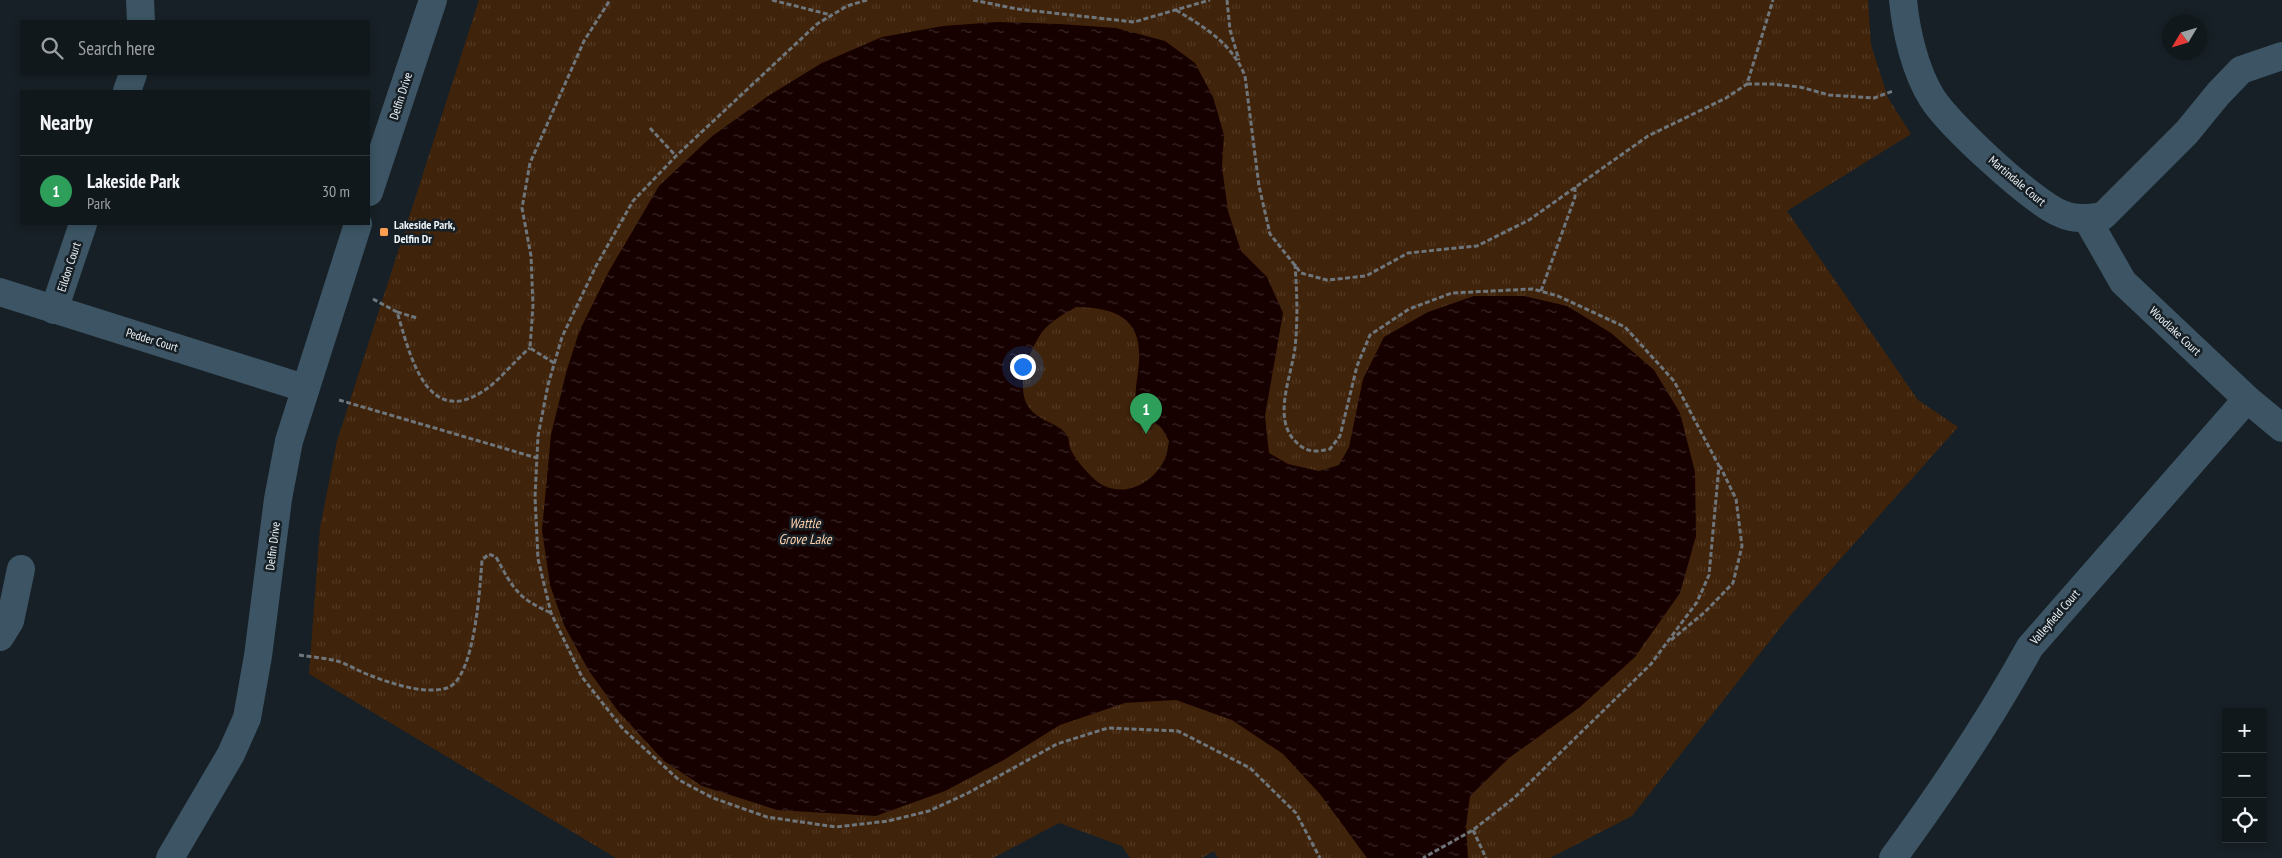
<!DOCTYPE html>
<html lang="en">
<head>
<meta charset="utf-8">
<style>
	:root { --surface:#11181c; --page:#1a2125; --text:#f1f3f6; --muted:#9ca0a3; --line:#30373b; --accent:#ea580c }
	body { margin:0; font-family:"PT Sans Narrow",sans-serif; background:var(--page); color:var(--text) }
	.controls { position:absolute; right:15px; bottom:15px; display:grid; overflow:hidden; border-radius:0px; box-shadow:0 2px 8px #0003 }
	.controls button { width:45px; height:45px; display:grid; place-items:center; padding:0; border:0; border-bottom:1px solid var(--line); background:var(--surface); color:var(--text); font:25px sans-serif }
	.compass { position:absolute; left:2162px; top:15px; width:45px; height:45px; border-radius:50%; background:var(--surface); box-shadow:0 2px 8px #0003; rotate:232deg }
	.you { position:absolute; left:1022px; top:366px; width:18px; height:18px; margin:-12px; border:4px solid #fff; border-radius:50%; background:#1a73e8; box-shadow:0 0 0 8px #1a73e833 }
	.badge { display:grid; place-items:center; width:32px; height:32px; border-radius:50%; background:var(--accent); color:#fff; font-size:16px; font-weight:700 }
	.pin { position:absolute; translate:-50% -41px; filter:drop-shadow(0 1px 2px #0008) }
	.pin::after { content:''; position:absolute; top:26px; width:18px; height:15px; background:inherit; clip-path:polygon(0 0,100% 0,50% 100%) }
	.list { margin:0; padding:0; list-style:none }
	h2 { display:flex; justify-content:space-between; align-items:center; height:65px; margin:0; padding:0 20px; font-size:21px }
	h2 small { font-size:16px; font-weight:400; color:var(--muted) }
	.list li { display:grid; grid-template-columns:32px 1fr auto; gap:15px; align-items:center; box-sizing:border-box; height:70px; padding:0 20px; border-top:1px solid var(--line) }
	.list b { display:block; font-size:19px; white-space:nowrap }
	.list p { margin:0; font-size:16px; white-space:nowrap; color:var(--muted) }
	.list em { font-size:16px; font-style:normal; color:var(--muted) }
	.icon { flex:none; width:28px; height:28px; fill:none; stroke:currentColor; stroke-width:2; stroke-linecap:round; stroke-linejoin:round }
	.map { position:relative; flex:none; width:2282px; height:858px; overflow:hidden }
	.search { position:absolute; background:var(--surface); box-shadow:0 2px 8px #0003; left:20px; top:20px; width:350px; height:55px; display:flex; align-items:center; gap:12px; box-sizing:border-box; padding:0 18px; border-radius:0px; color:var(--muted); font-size:19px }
	.panel { position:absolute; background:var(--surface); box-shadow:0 2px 8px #0003; left:20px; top:90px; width:350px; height:135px; border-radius:0px }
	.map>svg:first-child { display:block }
	.park { fill:url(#park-tufts) }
	.water { fill:url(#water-ripples); fill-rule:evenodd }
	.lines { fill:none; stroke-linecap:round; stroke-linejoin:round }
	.path { stroke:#6e767b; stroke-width:3; stroke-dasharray:5 2.5; stroke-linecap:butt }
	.minor { stroke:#3c5463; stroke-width:28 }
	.poi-dot { fill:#fb9e51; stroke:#172026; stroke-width:2 }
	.labels { text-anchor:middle; stroke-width:5; stroke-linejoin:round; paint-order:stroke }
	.street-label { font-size:12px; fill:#edf4f8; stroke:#172026 }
	.poi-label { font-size:12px; font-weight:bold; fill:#edf4f8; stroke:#172026; text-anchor:start }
	.water-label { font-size:14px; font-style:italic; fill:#fed1af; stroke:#172026 }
</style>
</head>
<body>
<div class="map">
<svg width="2282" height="858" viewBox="0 0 2282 858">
	<defs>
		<pattern id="park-tufts" width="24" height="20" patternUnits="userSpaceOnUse" patternTransform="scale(1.25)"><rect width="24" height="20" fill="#40230b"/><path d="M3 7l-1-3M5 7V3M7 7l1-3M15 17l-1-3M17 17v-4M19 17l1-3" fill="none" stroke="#533923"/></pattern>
		<pattern id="water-ripples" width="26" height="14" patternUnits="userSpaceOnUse" patternTransform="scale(1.25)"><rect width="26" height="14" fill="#170000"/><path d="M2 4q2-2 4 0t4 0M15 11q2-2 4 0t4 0" fill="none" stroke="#392626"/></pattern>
	</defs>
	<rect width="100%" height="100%" fill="#172026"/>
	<!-- park -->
	<path class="park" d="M479,0h1389l3,45 17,53 23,36 -124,77 131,189 40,27 -171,192 -155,197 -82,42h-332l-4,-7 -12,7h-72l-8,-12 -63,-23 -66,35h-377l-307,-184 11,-146 17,-87z"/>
	<!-- water -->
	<path class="water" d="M997,22l63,2 56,4 49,13 30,22 18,34 11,38 -2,32 6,44 13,40 26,26 16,36 -18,103 4,37 19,11 31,7 20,-6 10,-18 14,-68 21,-42 44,-25 46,-16h50l43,10 44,27 43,37 26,43 15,59 1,64 -16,57 -45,64 -55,50 -71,51 -39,38 -4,30 2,32h-101l-47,-64 -37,-40 -51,-34 -56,-20 -51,3 -65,22 -58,36 -57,30 -69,25 -99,-6 -75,-24 -38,-25 -46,-50 -29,-40 -25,-46 -14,-40 -8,-55 9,-95 15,-62 13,-41 30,-61 50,-85 52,-49 57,-41 54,-33 60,-26 61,-11zM1076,307c45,1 69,14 62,64 -1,12 -5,26 0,38 4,10 12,10 20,16 5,3 8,11 11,16 -1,6 -2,13 -4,18 -14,28 -48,42 -72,19 -8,-8 -19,-20 -23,-30 -1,-4 -1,-8 -2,-11 -8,-14 -27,-15 -37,-27 -18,-20 -2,-59 11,-78 9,-11 22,-18 34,-25z"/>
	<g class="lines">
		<!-- path -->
		<g class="path">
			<path d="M772,0l59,15"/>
			<path d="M867,0l-20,6 -30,18 -141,132 -43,45 -37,65 -34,71 -14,48 -10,51 -3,61 3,62 13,54 31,64 41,52 56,51 34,18 54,19 69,10 52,-6 41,-10 39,-18 89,-49 51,-16 70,3 72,37 46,45 24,45"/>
			<path d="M973,0l44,9 117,13 76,-22"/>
			<path d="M1227,0l3,30 9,30"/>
			<path d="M1176,10c28,17 56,33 69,66l14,110 11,48 31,39 26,7 39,-4 42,-23 69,-7 52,-26 119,-84 78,-38 21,-14 26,-84"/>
			<path d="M1747,84h25l28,3 29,8 45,3 19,-7"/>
			<path d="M650,128l26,28"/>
			<path d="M1295,264c2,28 3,56 0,84 -4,30 -23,71 1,94 11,11 20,10 34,7l10,-13 17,-70 13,-31 39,-26 43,-16 81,-4 25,7 67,31 49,54 45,85 -10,109 -12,27 -46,62 -137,134 -41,32 -50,28"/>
			<path d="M1541,291l34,-94v-10"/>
			<path d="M373,299l24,13c13,42 29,118 88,78 16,-11 30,-30 45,-42"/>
			<path d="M397,312l20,6"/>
			<path d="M554,363l-24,-15 3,-43 -2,-49 -9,-48 8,-45 54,-122 26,-41"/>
			<path d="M339,400l198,58"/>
			<path d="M1671,640l34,-28 28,-29 9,-37 -6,-47 -16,-33"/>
			<path d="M299,655c13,2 26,3 38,6 11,3 21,10 32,14 21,8 55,20 78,13 28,-9 33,-102 35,-128l7,-6 7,3c17,31 21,41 55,56"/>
			<path d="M1473,830l13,28"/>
		</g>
		<!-- minor -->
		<g class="minor">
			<path d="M140,0l1,21"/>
			<path d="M1903,0c3,31 12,71 29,98 17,27 101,105 130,116 13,6 27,4 41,2l84,-84 31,-38 23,-24 41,-14"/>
			<path d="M127,91l6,-17"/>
			<path d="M369,192l64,-192"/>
			<path d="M2087,219l36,63 124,117 35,29"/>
			<path d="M0,292l304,96"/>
			<path d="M54,310l29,-86"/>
			<path d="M0,637l10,-16 11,-52"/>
			<path d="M170,858l61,-104 16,-36 11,-62 20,-157 11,-58 69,-217"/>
			<path d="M1893,858c50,-68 96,-137 137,-211l217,-248"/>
		</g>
	</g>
	<!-- markers -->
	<rect class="poi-dot" x="379" y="227" width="10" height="10" rx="2.5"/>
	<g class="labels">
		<!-- street labels -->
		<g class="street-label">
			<text transform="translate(401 96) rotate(-72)" y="4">Delfin Drive</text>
			<text transform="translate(2017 181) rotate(40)" y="4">Martindale Court</text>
			<text transform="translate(69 267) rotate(-72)" y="4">Eildon Court</text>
			<text transform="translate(2175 331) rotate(43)" y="4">Woodlake Court</text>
			<text transform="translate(152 340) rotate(17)" y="4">Pedder Court</text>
			<text transform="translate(273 546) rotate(-83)" y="4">Delfin Drive</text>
			<text transform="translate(2055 617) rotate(-49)" y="4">Valleyfield Court</text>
		</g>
		<!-- poi labels -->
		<g class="poi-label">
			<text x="394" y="229">Lakeside Park,<tspan x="394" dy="14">Delfin Dr</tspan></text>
		</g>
		<!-- water labels -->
		<g class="water-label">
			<text x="805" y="528">Wattle<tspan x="805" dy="16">Grove Lake</tspan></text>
		</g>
	</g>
</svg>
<div class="controls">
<button>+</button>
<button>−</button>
<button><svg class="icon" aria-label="locate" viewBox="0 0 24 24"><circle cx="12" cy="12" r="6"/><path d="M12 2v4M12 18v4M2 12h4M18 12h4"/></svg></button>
</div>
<svg class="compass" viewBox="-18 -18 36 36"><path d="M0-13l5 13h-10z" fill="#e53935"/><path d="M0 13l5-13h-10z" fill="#9ca0a3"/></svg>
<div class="you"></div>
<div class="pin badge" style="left:1146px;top:434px;background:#2e9e5b">1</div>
<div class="search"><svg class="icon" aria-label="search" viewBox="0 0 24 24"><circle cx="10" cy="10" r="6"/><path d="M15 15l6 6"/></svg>Search here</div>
<section class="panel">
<h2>Nearby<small></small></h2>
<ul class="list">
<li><span class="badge" style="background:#2e9e5b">1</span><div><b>Lakeside Park</b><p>Park</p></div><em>30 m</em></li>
</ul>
</section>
</div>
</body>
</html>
